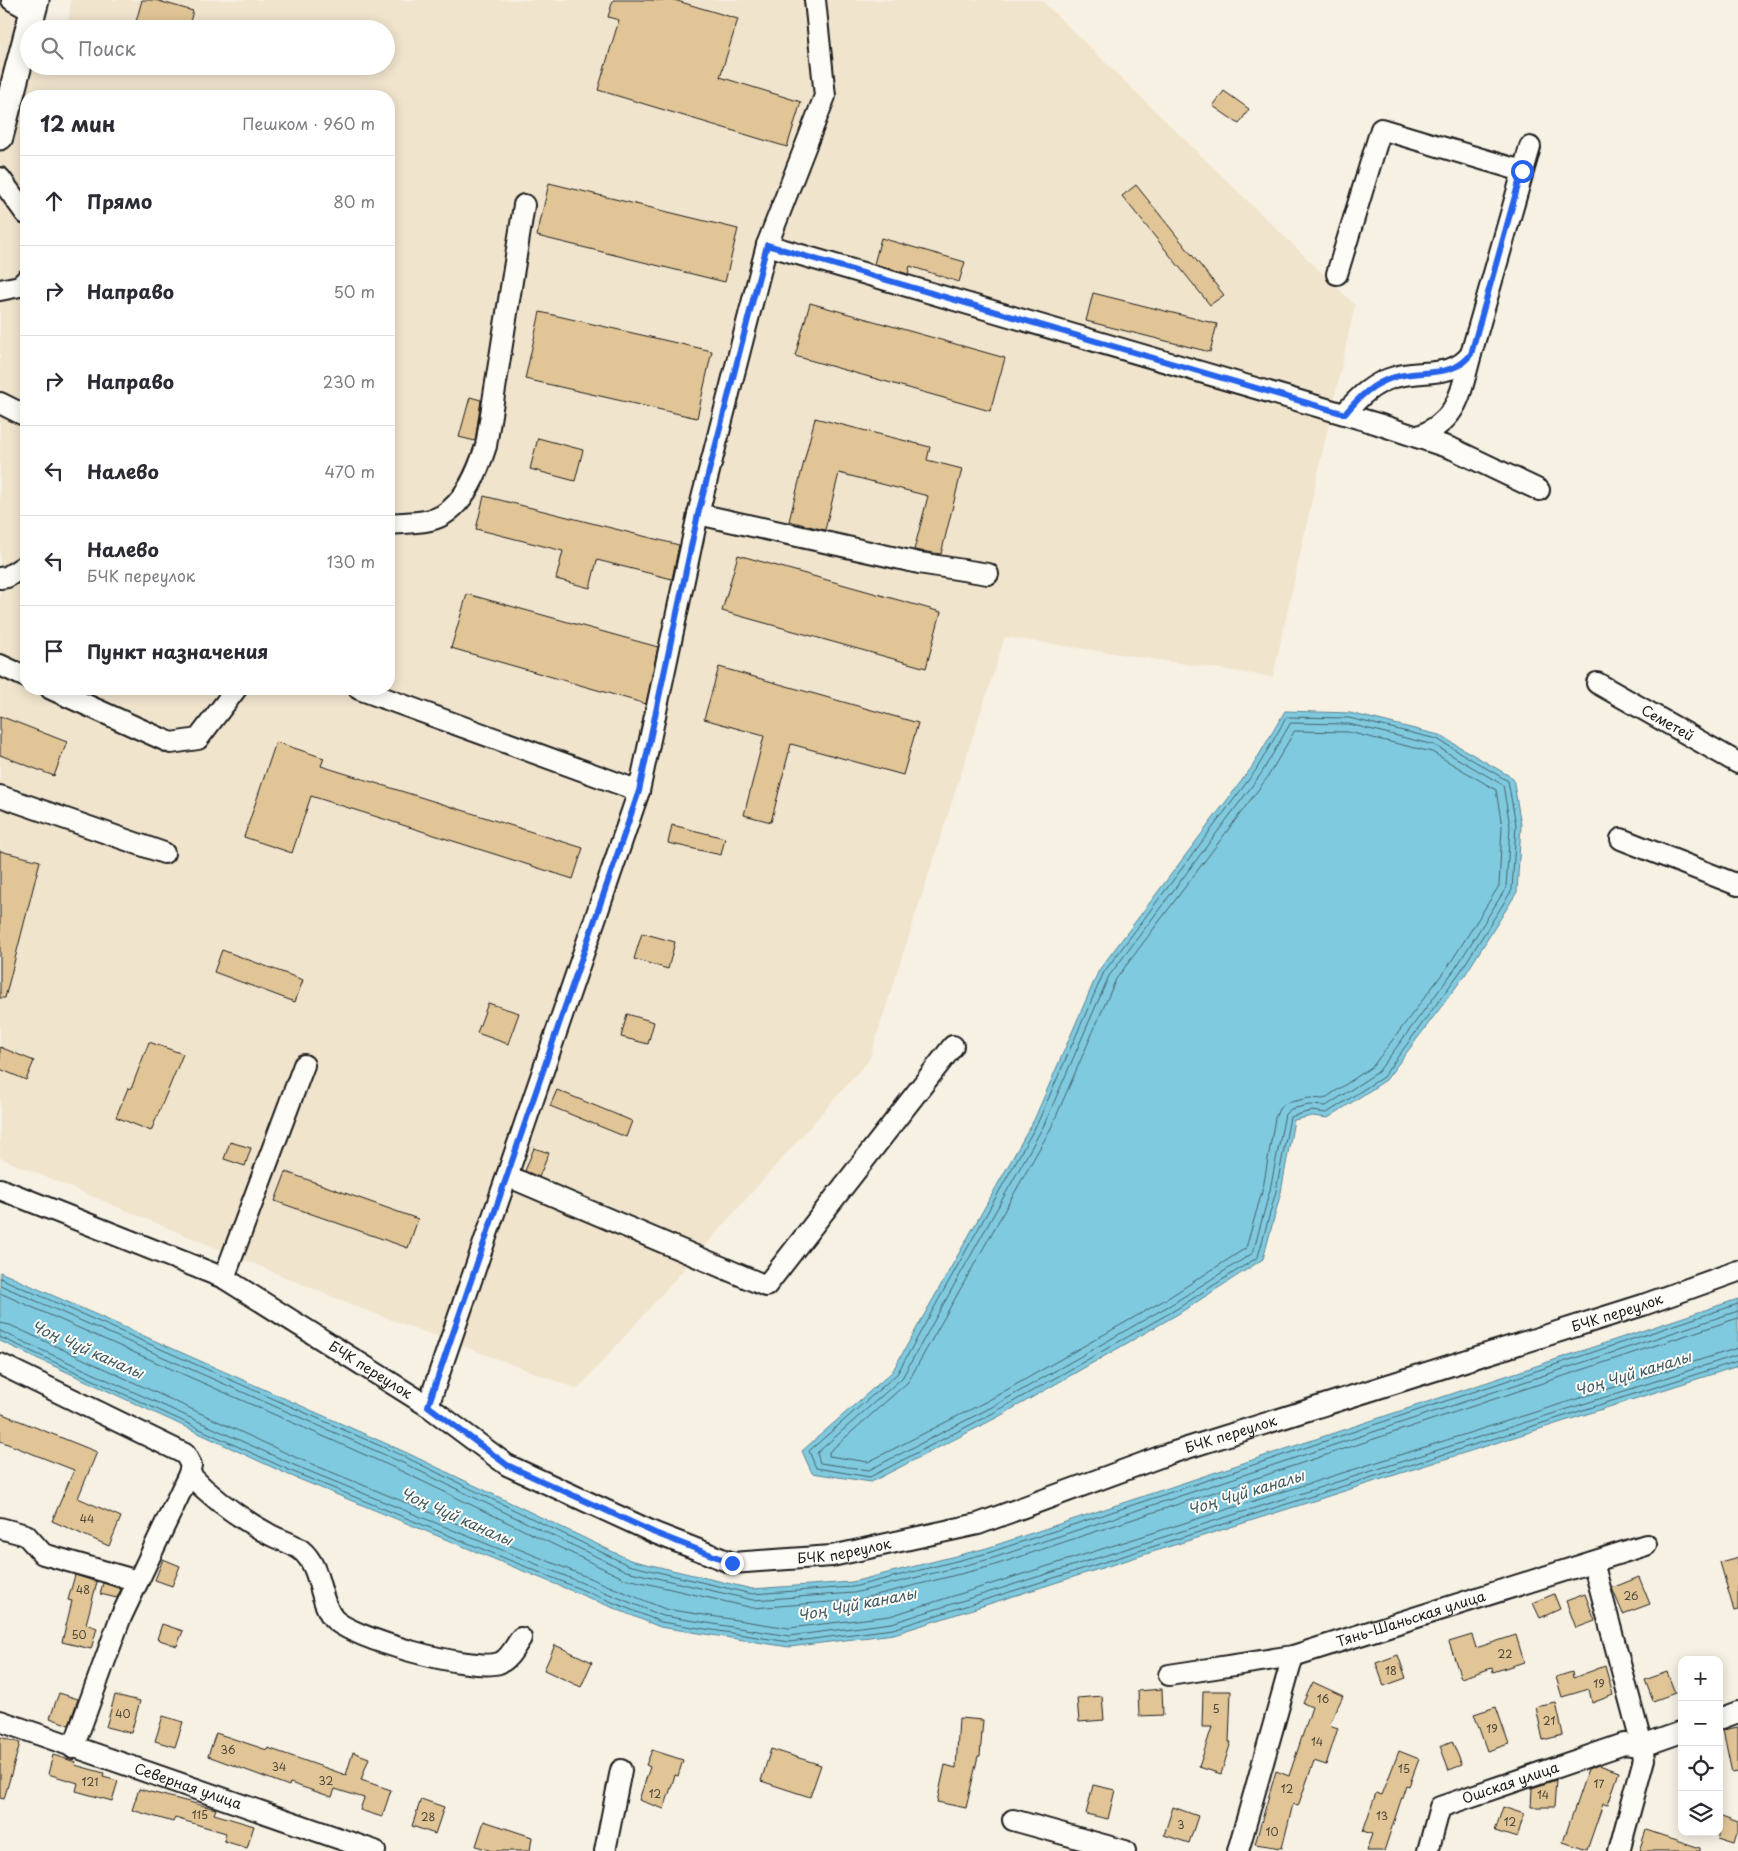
<!DOCTYPE html>
<html lang="ru">
<head>
<meta charset="utf-8">
<style>
	:root { --surface:#fff; --page:#f7f7f7; --text:#2b2b33; --muted:#7c7c81; --line:#e1e1e2 }
	body { margin:0; font-family:"Playpen Sans",sans-serif; background:var(--page); color:var(--text) }
	.controls { position:absolute; right:15px; bottom:15px; display:grid; overflow:hidden; border-radius:10px; box-shadow:0 2px 12px #0003 }
	.controls button { width:45px; height:45px; display:grid; place-items:center; padding:0; border:0; border-bottom:1px solid var(--line); background:var(--surface); color:var(--text); font:25px sans-serif }
	.stop { position:absolute; width:15px; height:15px; margin:-11px; border:4px solid #2563eb; border-radius:50%; background:#fff }
	.stop.end { background:#2563eb; border-color:#fff; box-shadow:0 1px 5px #0008 }
	.list { margin:0; padding:0; list-style:none }
	h2 { display:flex; justify-content:space-between; align-items:center; height:65px; margin:0; padding:0 20px; font-size:21px }
	h2 small { font-size:16px; font-weight:400; color:var(--muted) }
	.list li { display:grid; grid-template-columns:32px 1fr auto; gap:15px; align-items:center; box-sizing:border-box; height:90px; padding:0 20px; border-top:1px solid var(--line) }
	.list b { display:block; font-size:19px; white-space:nowrap }
	.list p { margin:0; font-size:16px; white-space:nowrap; color:var(--muted) }
	.list em { font-size:16px; font-style:normal; color:var(--muted) }
	.icon { flex:none; width:28px; height:28px; fill:none; stroke:currentColor; stroke-width:2; stroke-linecap:round; stroke-linejoin:round }
	.map { position:relative; flex:none; width:1738px; height:1851px; overflow:hidden }
	.search { position:absolute; background:var(--surface); box-shadow:0 2px 12px #0003; left:20px; top:20px; width:375px; height:55px; display:flex; align-items:center; gap:12px; box-sizing:border-box; padding:0 18px; border-radius:28px; color:var(--muted); font-size:19px }
	.panel { position:absolute; background:var(--surface); box-shadow:0 2px 12px #0003; left:20px; top:90px; width:375px; height:605px; border-radius:20px }
	.map>svg:first-child { display:block }
	.built { fill:#f0e4cd; fill-rule:evenodd }
	.water { fill:#80cae0; stroke:#588492 }
	.lines { fill:none; stroke-linecap:round; stroke-linejoin:round }
	.shore { stroke:#44626a; stroke-width:1 }
	.building { fill:#e1c596; stroke:#1c1c1c }
	.minor-casing { stroke:#1c1c1c; stroke-width:24 }
	.major-casing { stroke:#1c1c1c; stroke-width:29 }
	.minor { stroke:#fdfcf7; stroke-width:20 }
	.major { stroke:#fdfcf7; stroke-width:25 }
	.route { stroke:#2563eb; stroke-width:6 }
	.labels { text-anchor:middle; stroke-width:4; stroke-linejoin:round; paint-order:stroke }
	.number-label { font-size:11px; fill:#4d463a }
	.street-label { font-size:14px; fill:#1c1c1c; stroke:#fdfcf7 }
	.water-label { font-size:15px; font-style:italic; fill:#3f5961; stroke:#fdfcf7 }
</style>
</head>
<body>
<div class="map">
<svg width="1738" height="1851" viewBox="0 0 1738 1851">
	<rect width="100%" height="100%" fill="#f7f1e4"/>
	<filter id="ink" filterUnits="userSpaceOnUse"><feTurbulence type="fractalNoise" baseFrequency=".02" numOctaves="2"/><feDisplacementMap in="SourceGraphic" scale="10" xChannelSelector="R" yChannelSelector="G"/><feConvolveMatrix kernelMatrix="1 2 1 2 8 2 1 2 1" color-interpolation-filters="sRGB"/></filter>
	<g filter="url(#ink)">
		<!-- built -->
		<path class="built" d="M0,0l67,28 4,-28h970l314,305 -82,372 -268,-40 -136,423 -291,329 -221,-82 -357,-149zM29,29h357v37h-357zM26,96h363v593h-363z"/>
		<!-- water -->
		<g class="water">
			<path d="M1285,711l65,2 89,22 74,43 8,47 -4,67 -52,83 -79,105 -58,38 -16,-2 -18,4 -13,72 -18,67 -85,55 -180,103 -127,65 -59,-9 -10,-22 90,-79 142,-252 65,-150 153,-203z"/>
			<path d="M0,1272l405,180 225,108 122,29 100,-7 135,-34 751,-249v67l-844,268 -105,13 -129,-20 -371,-152 -289,-134z"/>
		</g>
		<g class="lines">
			<!-- shore -->
			<g class="shore">
				<path d="M1287,717l62,1 88,21 71,42 8,44 -4,65 -52,82 -77,105 -56,36 -16,-2 -21,6 -14,74 -18,66 -83,53 -180,102 -125,65 -54,-9 -7,-17 88,-77 141,-252 66,-150 152,-202z"/>
				<path d="M1291,723l58,1 85,21 69,40 7,41 -4,62 -51,81 -77,103 -52,34 -17,-1 -18,4 -6,5 -15,76 -17,63 -81,51 -180,103 -123,63 -49,-7 -3,-10 85,-75 142,-253 65,-149 152,-202z"/>
				<path d="M1295,731l53,1 84,20 64,38 6,36 -3,60 -50,79 -76,101 -49,33 -15,-1 -23,5 -7,6 -4,9 -12,70 -17,60 -78,50 -179,102 -121,62 -39,-6v-4l79,-70 143,-254 65,-149 151,-201z"/>
				<path d="M0,1278l403,178 225,109 124,29 101,-7 135,-34 750,-249"/>
				<path d="M0,1285l401,177 225,109 127,29 101,-7 136,-34 748,-248"/>
				<path d="M0,1293l397,176 226,109 130,30 103,-8 136,-34 746,-248"/>
				<path d="M0,1323l10,2 287,133 368,151 124,19 101,-12 848,-268"/>
				<path d="M0,1331l294,134 369,151 126,20 103,-13 846,-268"/>
				<path d="M0,1337l291,134 370,151 128,20 104,-13 845,-268"/>
			</g>
		</g>
		<!-- building -->
		<g class="building">
			<path d="M142,0h13l38,11 -5,18h-54z"/>
			<path d="M613,0h61l64,19 -18,58 81,25 -14,45 -189,-57 21,-70 -11,-3z"/>
			<path d="M1224,91l25,18 -10,15 -26,-18z"/>
			<path d="M549,183l189,46 -13,53 -188,-46z"/>
			<path d="M1136,185l88,110 -14,10 -88,-109z"/>
			<path d="M881,238l84,24 -6,20 -49,-16 -2,8 -34,-10z"/>
			<path d="M1093,293l124,31 -7,28 -124,-31z"/>
			<path d="M810,303l195,55 -15,53 -195,-55z"/>
			<path d="M540,312l172,39 -15,67 -172,-39z"/>
			<path d="M470,397l11,3 -6,41 -16,-4z"/>
			<path d="M815,418l115,29 -3,13 35,9 -21,85 -27,-4 14,-54 -89,-23 -14,57 -36,-9z"/>
			<path d="M538,438l45,12 -8,31 -45,-12z"/>
			<path d="M484,496l195,49 -7,34 -75,-19 -7,28 -34,-9 7,-28 -87,-22z"/>
			<path d="M738,555l203,57 -15,56 -204,-57z"/>
			<path d="M467,594l191,53 -12,57 -195,-56z"/>
			<path d="M719,667l199,56 -15,52 -112,-31 -20,78 -27,-7 20,-79 -60,-17z"/>
			<path d="M0,716l67,26 -13,34 -54,-21z"/>
			<path d="M276,742l48,16 -3,8 262,82 -10,31 -262,-83 -19,57 -48,-16z"/>
			<path d="M672,825l53,13 -4,17 -53,-12z"/>
			<path d="M0,851l40,10 -35,137h-5z"/>
			<path d="M642,933l33,9 -7,27 -34,-10z"/>
			<path d="M222,950l81,30 -8,22 -81,-30z"/>
			<path d="M488,1003l31,10 -11,31 -31,-11z"/>
			<path d="M627,1014l27,8 -6,22 -27,-7z"/>
			<path d="M149,1042l34,12 -32,77 -35,-14 12,-29 3,1z"/>
			<path d="M0,1047l34,14 -8,19 -26,-11z"/>
			<path d="M557,1090l75,31 -6,16 -76,-31z"/>
			<path d="M230,1142l21,6 -6,18 -21,-7z"/>
			<path d="M534,1148l15,5 -10,24 -14,-6z"/>
			<path d="M286,1172l132,47 -10,29 -133,-47z"/>
			<path d="M0,1413l97,39 -19,46 43,19 -12,29 -57,-25 22,-51 -74,-29z"/>
			<path d="M1738,1557v53l-4,1 -14,-49z"/>
			<path d="M163,1559l17,7 -8,20 -17,-6z"/>
			<path d="M75,1575l22,7 -11,42 11,4 -6,21 -29,-7 10,-41 -4,-1z"/>
			<path d="M1639,1577l11,27 -27,10 -11,-26z"/>
			<path d="M103,1583l18,6 -4,9 -17,-4z"/>
			<path d="M1554,1594l6,15 -20,9 -7,-15z"/>
			<path d="M1585,1594l10,27 -19,7 -10,-27z"/>
			<path d="M162,1624l21,7 -6,15 -20,-7z"/>
			<path d="M1472,1635l4,13 40,-13 8,27 -31,10 -1,-4 -31,10 -12,-36z"/>
			<path d="M555,1645l37,17 -11,25 -37,-17z"/>
			<path d="M1398,1655l8,23 -22,8 -8,-23z"/>
			<path d="M1605,1666l8,29 -21,8 -3,-14 -27,8 -6,-20 16,-5 1,6z"/>
			<path d="M1667,1672l8,21 -22,8 -8,-21z"/>
			<path d="M1313,1682l30,14 -14,29 9,3 -12,37 -12,-4 -16,45 -5,-2 -11,44 -27,-4 21,-73 13,5 23,-69 -9,-4z"/>
			<path d="M1162,1689l1,26 -24,1 -1,-25z"/>
			<path d="M1203,1691h28l-2,51h2l-10,32 -22,-7 13,-40h-10z"/>
			<path d="M59,1693l19,6 -9,26 -19,-7z"/>
			<path d="M115,1695l25,6 -9,32 -25,-6z"/>
			<path d="M1102,1696l2,24 -25,2 -2,-24z"/>
			<path d="M1556,1703l7,32 -20,5 -7,-33z"/>
			<path d="M1496,1707l13,37 -22,7 -13,-37z"/>
			<path d="M163,1716l20,6 -8,25 -20,-6z"/>
			<path d="M959,1718l24,2 -3,36h-2l-12,52 -29,-6 8,-37 11,3z"/>
			<path d="M1738,1727v45l-6,1 -9,-43z"/>
			<path d="M216,1733l51,17 1,-2 78,27 7,-23 16,6 -8,22 30,10 -9,27 -22,-7 4,-12 -29,-9 -3,8 -42,-14 -1,3 -81,-30z"/>
			<path d="M0,1737l20,6 -16,56 -4,-1z"/>
			<path d="M1452,1741l10,24 -13,5 -9,-24z"/>
			<path d="M771,1749l50,16 -11,32 -49,-16z"/>
			<path d="M652,1750l31,10 -5,16 -3,-1 -11,34 -25,-9 11,-33 -4,-2z"/>
			<path d="M1399,1751l20,8 -10,27 -3,-1 -22,66h-18l6,-17 -9,-3 13,-38 6,2z"/>
			<path d="M53,1755l23,7 -1,3 29,8 -1,4 15,4 -6,20 -36,-10 2,-8 -30,-9z"/>
			<path d="M1599,1765l20,7 -11,33 -5,-1 -16,46 -24,-8 25,-73z"/>
			<path d="M1556,1780l-2,27h-23l1,-19z"/>
			<path d="M1093,1785l22,5 -7,29 -22,-5z"/>
			<path d="M139,1789l77,20 -2,5 40,12 -7,22 -23,-7 2,-8 -51,-15 -2,4 -41,-12z"/>
			<path d="M421,1799l23,8 -9,27 -23,-8z"/>
			<path d="M1173,1807l25,9 -9,27 -25,-8z"/>
			<path d="M1503,1807l21,7 -7,24 -22,-7z"/>
			<path d="M1719,1815l19,7v11l-3,10 -16,-5z"/>
			<path d="M484,1821l48,16 -2,14h-38l-16,-5z"/>
			<path d="M1646,1830l54,18v3h-61z"/>
		</g>
		<g class="lines">
			<defs>
				<g id="minor">
					<path d="M12,0l20,11"/>
					<path d="M0,178l26,36"/>
					<path d="M767,245l611,179 75,25 86,41"/>
					<path d="M1337,274l44,-145 141,42"/>
					<path d="M0,290l20,-4 6,-6"/>
					<path d="M0,403l26,13"/>
					<path d="M1345,413c14,-16 28,-30 50,-36 26,-8 58,2 76,-23l59,-207"/>
					<path d="M1417,437c42,-17 43,-43 54,-83"/>
					<path d="M698,514l221,49 69,11"/>
					<path d="M389,524c17,-2 39,0 54,-9 23,-14 35,-44 43,-69l38,-241"/>
					<path d="M0,578l7,-1 19,-12"/>
					<path d="M0,665l26,12"/>
					<path id="s1" d="M1597,683l141,80"/>
					<path d="M51,689l120,54 27,-4 38,-50"/>
					<path d="M359,689l280,102"/>
					<path d="M0,796l164,57"/>
					<path d="M1621,839l117,46"/>
					<path d="M507,1176l259,110 187,-240"/>
					<path id="s2" d="M0,1189l224,89 204,128 79,59 148,68 77,30 100,-7 146,-32 190,-70 475,-149 95,-34"/>
					<path d="M224,1278l80,-213"/>
					<path d="M0,1364l185,90 6,11 -2,9 -69,145 -47,129"/>
					<path d="M428,1406l211,-615 59,-277 69,-269 58,-149 -10,-96"/>
					<path d="M189,1474c23,24 49,43 78,59 11,7 24,9 34,17 21,17 17,49 32,68 18,21 140,54 166,45 10,-3 16,-17 22,-25"/>
					<path d="M0,1528l26,7 17,19 95,27"/>
					<path d="M1593,1562l49,184 40,-14"/>
					<path id="s3" d="M1169,1675l124,-19 353,-111"/>
					<path d="M1719,1719l19,-7"/>
					<path id="s4" d="M0,1721l375,130"/>
					<path d="M1013,1820l112,31"/>
					<path d="M605,1851l16,-81"/>
					<path d="M1238,1851l55,-195"/>
					<path id="s5" d="M1428,1851l12,-44 184,-63 18,2 2,13 -25,92"/>
				</g>
				<path id="major" d="M0,137l36,-137"/>
			</defs>
			<!-- minor casing -->
			<use href="#minor" class="minor-casing"/>
			<!-- major casing -->
			<use href="#major" class="major-casing"/>
			<!-- minor -->
			<use href="#minor" class="minor"/>
			<!-- major -->
			<use href="#major" class="major"/>
		</g>
	</g>
	<g class="lines" filter="url(#ink)">
		<!-- route -->
		<path class="route" d="M732,1563l-77,-30 -148,-68 -79,-59 211,-615 59,-277 69,-269 578,169c14,-17 28,-31 50,-37 26,-8 58,2 76,-23l51,-183"/>
	</g>
	<g class="labels">
		<!-- number labels -->
		<g class="number-label">
			<text x="87" y="1523">44</text>
			<text x="83" y="1594">48</text>
			<text x="1631" y="1600">26</text>
			<text x="79" y="1639">50</text>
			<text x="1505" y="1658">22</text>
			<text x="1391" y="1675">18</text>
			<text x="1599" y="1688">19</text>
			<text x="1323" y="1703">16</text>
			<text x="1216" y="1713">5</text>
			<text x="123" y="1718">40</text>
			<text x="1549" y="1725">21</text>
			<text x="1492" y="1733">19</text>
			<text x="1317" y="1746">14</text>
			<text x="228" y="1754">36</text>
			<text x="279" y="1771">34</text>
			<text x="1404" y="1773">15</text>
			<text x="326" y="1785">32</text>
			<text x="90" y="1786">121</text>
			<text x="1599" y="1788">17</text>
			<text x="1287" y="1793">12</text>
			<text x="655" y="1798">12</text>
			<text x="1543" y="1799">14</text>
			<text x="200" y="1819">115</text>
			<text x="1382" y="1820">13</text>
			<text x="428" y="1821">28</text>
			<text x="1510" y="1826">12</text>
			<text x="1181" y="1829">3</text>
			<text x="1272" y="1836">10</text>
		</g>
		<!-- street labels -->
		<g class="street-label">
			<text dy="5" stroke="none"><textPath href="#s1" startOffset="81">Семетей</textPath></text>
			<text dy="5" stroke="none"><textPath href="#s2" startOffset="1749">БЧК переулок</textPath></text>
			<text dy="5" stroke="none"><textPath href="#s2" startOffset="414">БЧК переулок</textPath></text>
			<text dy="5" stroke="none"><textPath href="#s2" startOffset="1344">БЧК переулок</textPath></text>
			<text dy="5" stroke="none"><textPath href="#s2" startOffset="939">БЧК переулок</textPath></text>
			<text dy="5" stroke="none"><textPath href="#s3" startOffset="249">Тянь-Шаньская улица</textPath></text>
			<text dy="5" stroke="none"><textPath href="#s5" startOffset="120">Ошская улица</textPath></text>
			<text dy="5" stroke="none"><textPath href="#s4" startOffset="199">Северная улица</textPath></text>
		</g>
		<!-- water labels -->
		<g class="water-label">
			<text transform="translate(87 1350) rotate(24)" y="5">Чоң Чүй каналы</text>
			<text transform="translate(1633 1374) rotate(-17)" y="5">Чоң Чүй каналы</text>
			<text transform="translate(1246 1493) rotate(-17)" y="5">Чоң Чүй каналы</text>
			<text transform="translate(456 1517) rotate(24)" y="5">Чоң Чүй каналы</text>
			<text transform="translate(857 1605) rotate(-11)" y="5">Чоң Чүй каналы</text>
		</g>
	</g>
</svg>
<div class="controls">
<button>+</button>
<button>−</button>
<button><svg class="icon" aria-label="locate" viewBox="0 0 24 24"><circle cx="12" cy="12" r="6"/><path d="M12 2v4M12 18v4M2 12h4M18 12h4"/></svg></button>
<button><svg class="icon" aria-label="layers" viewBox="0 0 24 24"><path d="M12 4l9 5-9 5-9-5zM3 14l9 5 9-5"/></svg></button>
</div>
<div class="stop" style="left:1522px;top:171px"></div>
<div class="stop end" style="left:732px;top:1563px"></div>
<div class="search"><svg class="icon" aria-label="search" viewBox="0 0 24 24"><circle cx="10" cy="10" r="6"/><path d="M15 15l6 6"/></svg>Поиск</div>
<section class="panel">
<h2>12 мин<small>Пешком · 960 m</small></h2>
<ul class="list">
<li><svg class="icon" aria-label="ahead" viewBox="0 0 24 24"><path d="M12 20V5M6 11l6-6 6 6"/></svg><div><b>Прямо</b></div><em>80 m</em></li>
<li><svg class="icon" aria-label="right" viewBox="0 0 24 24"><path d="M7 20v-9h11M14 6l5 5-5 5"/></svg><div><b>Направо</b></div><em>50 m</em></li>
<li><svg class="icon" aria-label="right" viewBox="0 0 24 24"><path d="M7 20v-9h11M14 6l5 5-5 5"/></svg><div><b>Направо</b></div><em>230 m</em></li>
<li><svg class="icon" aria-label="left" viewBox="0 0 24 24"><path d="M17 20v-9H6M10 6l-5 5 5 5"/></svg><div><b>Налево</b></div><em>470 m</em></li>
<li><svg class="icon" aria-label="left" viewBox="0 0 24 24"><path d="M17 20v-9H6M10 6l-5 5 5 5"/></svg><div><b>Налево</b><p>БЧК переулок</p></div><em>130 m</em></li>
<li><svg class="icon" aria-label="arrive" viewBox="0 0 24 24"><path d="M6 21V4h12l-3 4 3 4H6"/></svg><div><b>Пункт назначения</b></div></li>
</ul>
</section>
</div>
</body>
</html>
